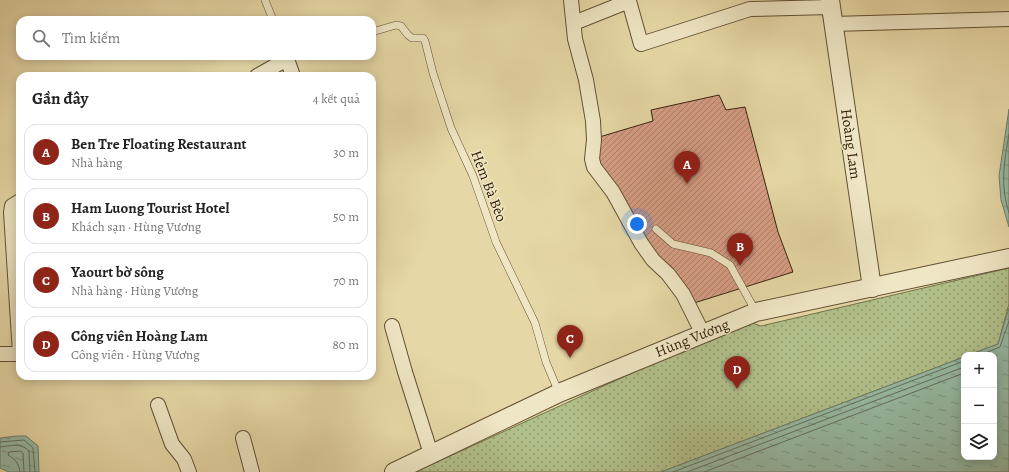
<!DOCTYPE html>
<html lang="vi">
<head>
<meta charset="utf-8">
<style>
	:root { --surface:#fff; --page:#f2f2f2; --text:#222; --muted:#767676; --line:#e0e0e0; --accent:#8f2418 }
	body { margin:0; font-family:Alegreya,serif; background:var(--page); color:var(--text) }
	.controls { position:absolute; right:12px; bottom:12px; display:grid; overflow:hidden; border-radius:8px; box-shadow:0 2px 10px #0003 }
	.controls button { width:36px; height:36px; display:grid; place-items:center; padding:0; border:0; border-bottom:1px solid var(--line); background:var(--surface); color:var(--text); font:20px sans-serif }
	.you { position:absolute; left:637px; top:224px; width:14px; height:14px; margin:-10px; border:3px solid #fff; border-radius:50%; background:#1a73e8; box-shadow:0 0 0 6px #1a73e833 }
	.badge { display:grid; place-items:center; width:26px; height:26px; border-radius:50%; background:var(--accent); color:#fff; font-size:13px; font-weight:700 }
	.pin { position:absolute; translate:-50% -33px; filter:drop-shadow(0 1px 2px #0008) }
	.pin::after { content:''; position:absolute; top:21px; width:14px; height:12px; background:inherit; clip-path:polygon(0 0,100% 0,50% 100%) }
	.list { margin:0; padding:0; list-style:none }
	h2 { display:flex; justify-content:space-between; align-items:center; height:52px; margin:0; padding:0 16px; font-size:17px }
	h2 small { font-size:13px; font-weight:400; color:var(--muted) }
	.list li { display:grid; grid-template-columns:26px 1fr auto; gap:12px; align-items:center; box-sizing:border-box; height:56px; margin:0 8px 8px; padding:0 8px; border:1px solid var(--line); border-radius:12px }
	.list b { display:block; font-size:15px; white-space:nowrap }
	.list p { margin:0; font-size:13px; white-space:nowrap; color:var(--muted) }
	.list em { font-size:13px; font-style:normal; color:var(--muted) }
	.icon { flex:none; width:22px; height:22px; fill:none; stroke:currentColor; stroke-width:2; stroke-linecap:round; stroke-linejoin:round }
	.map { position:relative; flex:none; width:1009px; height:472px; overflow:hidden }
	.search { position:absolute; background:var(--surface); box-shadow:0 2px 10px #0003; left:16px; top:16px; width:360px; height:44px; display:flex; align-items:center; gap:10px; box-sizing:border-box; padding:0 14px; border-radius:12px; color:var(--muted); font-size:15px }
	.panel { position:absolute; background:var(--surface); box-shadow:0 2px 10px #0003; left:16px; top:72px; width:360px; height:308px; border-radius:12px }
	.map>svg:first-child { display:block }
	.grass { fill:url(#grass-dots); stroke:#74724c }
	.water { fill:url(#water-ripples); stroke:#707e69 }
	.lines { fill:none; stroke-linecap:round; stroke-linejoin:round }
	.shore { stroke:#666e5a; stroke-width:1 }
	.building { fill:url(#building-hatch); stroke:#37230f }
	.service-casing { stroke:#635035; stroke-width:8 }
	.minor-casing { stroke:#635035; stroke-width:16 }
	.tertiary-casing { stroke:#635035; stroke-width:20 }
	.service { stroke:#efe6c5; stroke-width:7 }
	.minor { stroke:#efe6c5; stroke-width:14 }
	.tertiary { stroke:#efe6c5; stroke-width:18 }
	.labels { text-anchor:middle; stroke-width:3; stroke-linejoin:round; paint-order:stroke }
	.street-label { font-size:15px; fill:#37230f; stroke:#efe6c5 }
</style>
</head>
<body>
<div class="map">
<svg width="1009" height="472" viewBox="0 0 1009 472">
	<defs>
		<pattern id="grass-dots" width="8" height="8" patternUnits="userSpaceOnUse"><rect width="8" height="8" fill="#b1c08a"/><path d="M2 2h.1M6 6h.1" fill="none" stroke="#919c6f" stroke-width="1.8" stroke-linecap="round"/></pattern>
		<pattern id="water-ripples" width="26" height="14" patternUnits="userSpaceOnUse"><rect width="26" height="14" fill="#96baa5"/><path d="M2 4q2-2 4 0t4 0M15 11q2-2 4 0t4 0" fill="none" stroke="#7b9785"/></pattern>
		<pattern id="building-hatch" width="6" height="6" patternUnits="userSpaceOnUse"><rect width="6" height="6" fill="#d79e85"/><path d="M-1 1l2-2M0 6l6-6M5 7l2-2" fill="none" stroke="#af806b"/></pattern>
	</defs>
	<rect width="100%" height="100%" fill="#e6d8a6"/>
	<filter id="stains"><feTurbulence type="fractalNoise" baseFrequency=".005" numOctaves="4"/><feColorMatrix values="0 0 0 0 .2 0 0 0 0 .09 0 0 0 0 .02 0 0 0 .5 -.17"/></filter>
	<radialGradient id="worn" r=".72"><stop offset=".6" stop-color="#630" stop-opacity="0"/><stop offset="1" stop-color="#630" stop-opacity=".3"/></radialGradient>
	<!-- grass -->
	<path class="grass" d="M1009,268v36l-11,40 -29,11h-5v2l-303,115h-246l331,-151 15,5z"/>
	<!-- water -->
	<g class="water">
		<path d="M1009,109v118l-8,-27 -2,-24z"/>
		<path d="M1009,308v164h-348l303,-115v100h30v-102h-25l29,-11z"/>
		<path d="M17,436h9l12,10 1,26h-30l-9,-4v-30z"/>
	</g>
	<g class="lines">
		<!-- shore -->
		<g class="shore">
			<path d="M1009,134c-5,30 -9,50 0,79"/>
			<path d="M980,355l20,-8 9,-26"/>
			<path d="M0,442l24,-2 9,8 2,24"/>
			<path d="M0,447c11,-1 20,-5 29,4l1,21"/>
			<path d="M20,472c-1,-9 -5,-13 -12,-17l1,-3 11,-1 3,2 1,19"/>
			<path d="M673,472l291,-111"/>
			<path d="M687,472l277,-105"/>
			<path d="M704,472l260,-99"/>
		</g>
	</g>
	<!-- building -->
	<path class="building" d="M719,95l7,15 19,-3 33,125 15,40 -99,31 -70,-94 -30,-50 2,-21 57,-17 -2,-11z"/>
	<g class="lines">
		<defs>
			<g id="service">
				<path d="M265,0l8,20"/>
				<path d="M372,32l24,-7 5,1 7,9 4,3h11l2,3 8,32 18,55 22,48 23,66 39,81 11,39 13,31"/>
				<path d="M656,229l17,15 38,9 19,12 26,47"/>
			</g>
			<g id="minor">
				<path d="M571,0l4,39 11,41 7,41 1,19 -2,19 2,8 19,25 28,51 12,17 15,14 15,20 20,40"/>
				<path d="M574,23l55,-22 12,43 109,-35 81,-2"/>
				<path d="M833,24l176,-5"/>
				<path d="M257,76l30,-17 6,17"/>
				<path d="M20,201l-8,5 -1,6 9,142"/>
				<path d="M392,326l13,46 26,82"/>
				<path d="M0,354h20"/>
				<path d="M158,405l14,39 12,15 5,13"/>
				<path d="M243,438l9,34"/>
			</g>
			<g id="tertiary">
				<path d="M830,0l42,288"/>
				<path d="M394,472l165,-79 197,-81 253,-54"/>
			</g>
		</defs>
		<!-- service casing -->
		<use href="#service" class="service-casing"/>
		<!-- minor casing -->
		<use href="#minor" class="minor-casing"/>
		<!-- tertiary casing -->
		<use href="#tertiary" class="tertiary-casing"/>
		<!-- service -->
		<use href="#service" class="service"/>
		<!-- minor -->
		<use href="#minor" class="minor"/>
		<!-- tertiary -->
		<use href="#tertiary" class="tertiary"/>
	</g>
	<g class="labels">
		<!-- street labels -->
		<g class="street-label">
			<text transform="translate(851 144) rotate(82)" y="5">Hoàng Lam</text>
			<text transform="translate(489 186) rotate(69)" y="5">Hẻm Bà Bèo</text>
			<text transform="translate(692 338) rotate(-22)" y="5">Hùng Vương</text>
		</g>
	</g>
	<rect width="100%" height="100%" filter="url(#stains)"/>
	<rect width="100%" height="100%" fill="url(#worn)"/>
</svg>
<div class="controls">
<button>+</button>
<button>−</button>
<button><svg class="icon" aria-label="layers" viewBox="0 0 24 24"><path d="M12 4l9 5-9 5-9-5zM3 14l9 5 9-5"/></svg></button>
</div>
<div class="you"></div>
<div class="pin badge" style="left:687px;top:184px">A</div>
<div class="pin badge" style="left:740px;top:266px">B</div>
<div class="pin badge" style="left:570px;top:358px">C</div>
<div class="pin badge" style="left:737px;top:389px">D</div>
<div class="search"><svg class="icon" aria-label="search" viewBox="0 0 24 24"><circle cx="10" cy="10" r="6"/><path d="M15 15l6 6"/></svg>Tìm kiếm</div>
<section class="panel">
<h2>Gần đây<small>4 kết quả</small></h2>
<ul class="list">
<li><span class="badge">A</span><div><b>Ben Tre Floating Restaurant</b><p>Nhà hàng</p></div><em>30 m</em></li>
<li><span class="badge">B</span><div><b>Ham Luong Tourist Hotel</b><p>Khách sạn · Hùng Vương</p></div><em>50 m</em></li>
<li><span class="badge">C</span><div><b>Yaourt bờ sông</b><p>Nhà hàng · Hùng Vương</p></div><em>70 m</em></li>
<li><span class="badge">D</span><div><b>Công viên Hoàng Lam</b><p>Công viên · Hùng Vương</p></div><em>80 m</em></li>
</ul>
</section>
</div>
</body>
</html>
